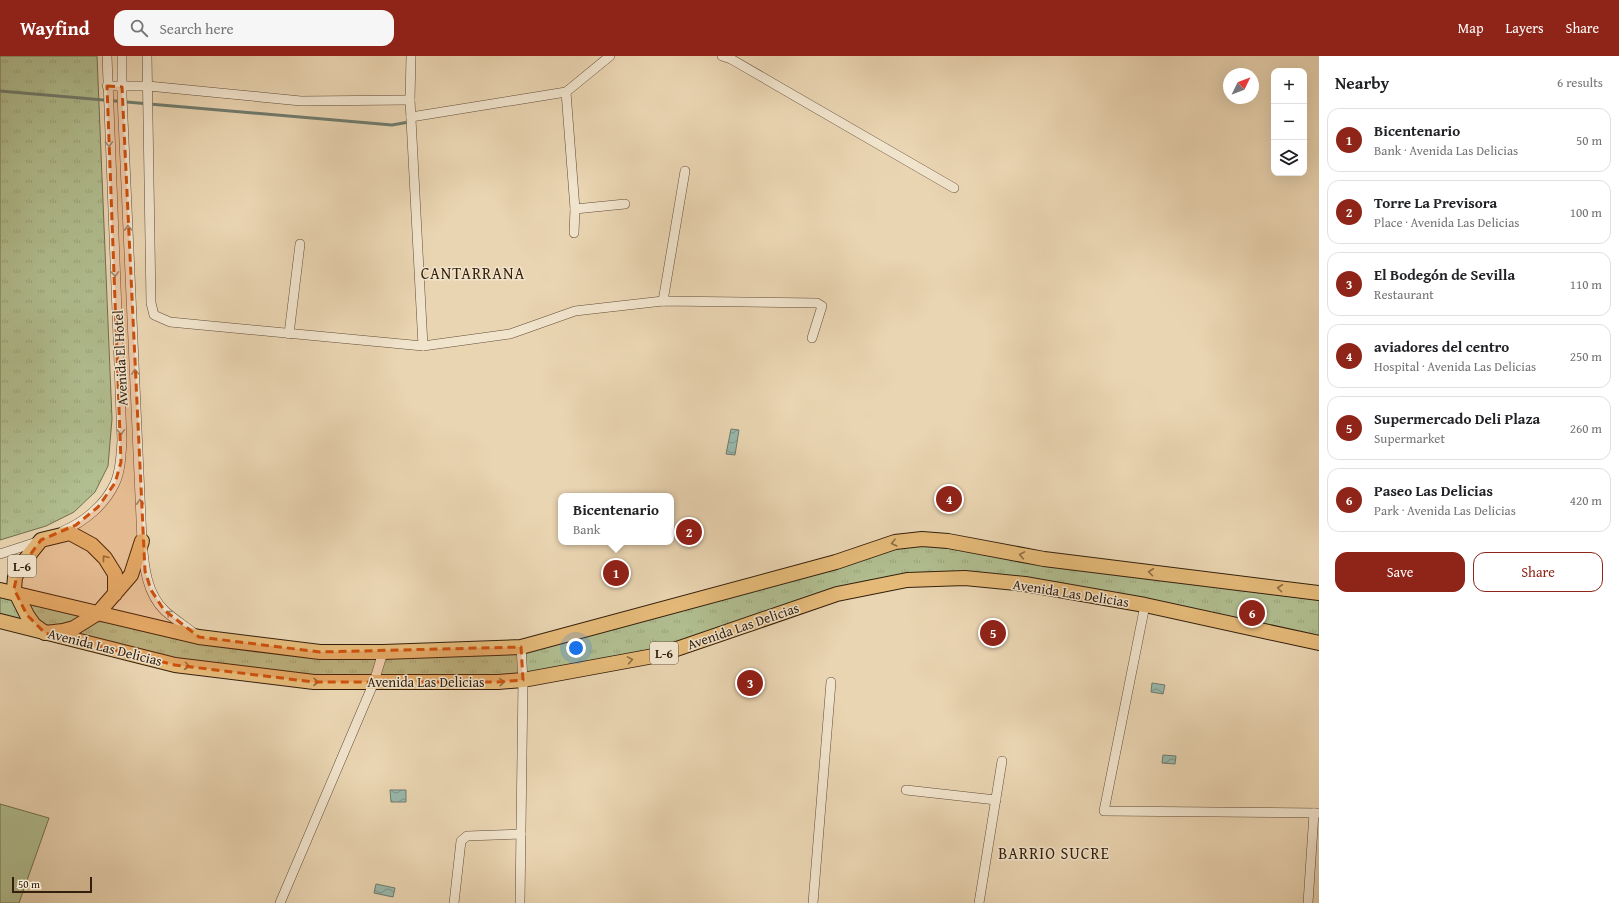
<!DOCTYPE html>
<html lang="en">
<head>
<meta charset="utf-8">
<style>
	:root { --surface:#fff; --page:#f6f6f6; --text:#202124; --muted:#757577; --line:#e0e0e0; --accent:#8f2418 }
	body { margin:0; font-family:"Gentium Book Plus",serif; background:var(--page); color:var(--text) }
	.controls { position:absolute; right:12px; top:12px; display:grid; overflow:hidden; border-radius:8px; box-shadow:0 4px 16px #0002 }
	.controls button { width:36px; height:36px; display:grid; place-items:center; padding:0; border:0; border-bottom:1px solid var(--line); background:var(--surface); color:var(--text); font:20px sans-serif }
	.compass { position:absolute; left:1223px; top:12px; width:36px; height:36px; border-radius:50%; background:var(--surface); box-shadow:0 4px 16px #0002; rotate:47deg }
	.scale { position:absolute; left:12px; bottom:10px; width:80px; box-sizing:border-box; padding-left:4px; border:2px solid #341f0c; border-top:0; font-size:11px; line-height:14px; white-space:nowrap; color:#341f0c; -webkit-text-stroke:3px #f1e4cd; paint-order:stroke }
	.you { position:absolute; left:576px; top:592px; width:14px; height:14px; margin:-10px; border:3px solid #fff; border-radius:50%; background:#1a73e8; box-shadow:0 0 0 6px #1a73e833 }
	.badge { display:grid; place-items:center; width:26px; height:26px; border-radius:50%; background:var(--accent); color:#fff; font-size:13px; font-weight:700 }
	.pin { position:absolute; translate:-50% -50%; border:2px solid #fff; box-shadow:0 1px 4px #0006 }
	.popup { position:absolute; left:558px; top:437px; width:116px; height:52px; box-sizing:border-box; display:grid; place-content:center; border-radius:8px; background:var(--surface); filter:drop-shadow(0 1px 3px #0005); font-size:13px; white-space:nowrap; color:var(--muted) }
	.popup b { font-size:15px; color:var(--text) }
	.popup::after { content:''; position:absolute; left:50%; top:100%; margin-left:-8px; border:8px solid transparent; border-top-color:var(--surface) }
	.list { margin:0; padding:0; list-style:none }
	h2 { display:flex; justify-content:space-between; align-items:center; height:52px; margin:0; padding:0 16px; font-size:17px }
	h2 small { font-size:13px; font-weight:400; color:var(--muted) }
	.list li { display:grid; grid-template-columns:26px 1fr auto; gap:12px; align-items:center; box-sizing:border-box; height:64px; margin:0 8px 8px; padding:0 8px; border:1px solid var(--line); border-radius:12px }
	.list b { display:block; font-size:15px; white-space:nowrap }
	.list p { margin:0; font-size:13px; white-space:nowrap; color:var(--muted) }
	.list em { font-size:13px; font-style:normal; color:var(--muted) }
	.actions { display:flex; gap:8px; padding:12px 16px }
	.actions a { flex:1; padding:9px 0; border:1px solid var(--accent); border-radius:12px; text-align:center; font-size:14px; color:var(--accent) }
	.actions .main { background:var(--accent); color:#fff }
	.icon { flex:none; width:22px; height:22px; fill:none; stroke:currentColor; stroke-width:2; stroke-linecap:round; stroke-linejoin:round }
	.map { position:relative; flex:none; width:1319px; height:847px; overflow:hidden }
	header { display:flex; align-items:center; gap:24px; box-sizing:border-box; height:56px; padding:0 20px; background:var(--accent); color:#fff }
	header strong { font-size:19px }
	nav { display:flex; gap:22px; margin-inline-start:auto; font-size:14px }
	.search { width:280px; height:36px; background:var(--page); display:flex; align-items:center; gap:10px; box-sizing:border-box; padding:0 14px; border-radius:12px; color:var(--muted); font-size:15px }
	main { display:flex }
	aside { flex:1; background:var(--surface) }
	.map>svg:first-child { display:block }
	.grass { fill:url(#grass-tufts); stroke:#726e4e }
	.garden { fill:#b1be90; stroke:#726e4e }
	.water { fill:url(#water-waves); stroke:#707b6d }
	.lines { fill:none; stroke-linecap:round; stroke-linejoin:round }
	.stream { stroke:#707b6d; stroke-width:3 }
	.street-casing { stroke:#624c36; stroke-width:10 }
	.primary-casing { stroke:#341f0c; stroke-width:16 }
	.street { stroke:#f1e4cd; stroke-width:9 }
	.primary { stroke:#e5ba79; stroke-width:14 }
	.oneway { stroke:#9c8b76 }
	.oneway2 { stroke:#8c6c42 }
	.marked { fill:#cd500c; fill-opacity:0.2; stroke:#cd500c; stroke-width:3; stroke-dasharray:8 5; stroke-linejoin:round }
	.labels { text-anchor:middle; stroke-width:3; stroke-linejoin:round; paint-order:stroke }
	.shield { fill:#f1e4cd; stroke:#6d5a46; stroke-width:1 }
	.shield-label { font-size:13px; font-weight:bold; fill:#341f0c }
	.street-label { font-size:14px; fill:#341f0c; stroke:#f1e4cd }
	.quarter-label { font-size:16px; letter-spacing:1px; fill:#341f0c; stroke:#f1e4cd }
</style>
</head>
<body>
<header>
<strong>Wayfind</strong>
<div class="search"><svg class="icon" aria-label="search" viewBox="0 0 24 24"><circle cx="10" cy="10" r="6"/><path d="M15 15l6 6"/></svg>Search here</div>
<nav><a>Map</a><a>Layers</a><a>Share</a></nav>
</header>
<main>
<div class="map">
<svg width="1319" height="847" viewBox="0 0 1319 847">
	<defs>
		<pattern id="grass-tufts" width="24" height="20" patternUnits="userSpaceOnUse"><rect width="24" height="20" fill="#b1be90"/><path d="M3 7l-1-3M5 7V3M7 7l1-3M15 17l-1-3M17 17v-4M19 17l1-3" fill="none" stroke="#99a37b"/></pattern>
		<pattern id="water-waves" width="16" height="10" patternUnits="userSpaceOnUse"><rect width="16" height="10" fill="#98b9ad"/><path d="M0 5q4-4 8 0t8 0" fill="none" stroke="#7d968b"/></pattern>
	</defs>
	<rect width="100%" height="100%" fill="#ead5b2"/>
	<filter id="stains"><feTurbulence type="fractalNoise" baseFrequency=".005" numOctaves="4"/><feColorMatrix values="0 0 0 0 .2 0 0 0 0 .09 0 0 0 0 .02 0 0 0 .5 -.17"/></filter>
	<radialGradient id="worn" r=".72"><stop offset=".6" stop-color="#630" stop-opacity="0"/><stop offset="1" stop-color="#630" stop-opacity=".3"/></radialGradient>
	<!-- grass -->
	<g class="grass">
		<path d="M0,0h97l15,363 -4,47 -13,26 -21,20 -28,14 -46,14z"/>
		<path d="M895,486l424,51v50l-352,-65 -60,2 -248,75 -136,25 -209,2 -139,-17 -175,-44v-31l98,23 222,39 201,-5z"/>
	</g>
	<!-- garden -->
	<path class="garden" d="M0,748l49,14 -30,85h-19z"/>
	<!-- water -->
	<g class="water">
		<path d="M731,373l8,1 -4,25 -9,-1z"/>
		<path d="M1152,627l13,2 -2,9 -12,-2z"/>
		<path d="M1163,699l13,1 -1,8 -13,-1z"/>
		<path d="M390,734h16v12h-15z"/>
		<path d="M376,828l19,4 -2,9 -19,-4z"/>
	</g>
	<g class="lines">
		<!-- stream -->
		<path class="stream" d="M0,35l392,34 17,-3"/>
		<defs>
			<g id="street">
				<path d="M122,0v40l20,445c2,24 4,52 23,70 9,8 20,15 30,23"/>
				<path d="M147,0l4,247 3,12 16,7 253,24 87,-12 65,-23 88,-10 154,2 5,3 -10,32"/>
				<path d="M411,0l-1,44 13,246"/>
				<path d="M722,0l9,3 223,129"/>
				<path d="M107,30h41l153,15 109,-1"/>
				<path d="M566,36l9,117 -1,24"/>
				<path d="M411,61l155,-25 44,-36"/>
				<path d="M575,153l50,-5"/>
				<path d="M663,245l22,-130"/>
				<path d="M289,278l11,-90"/>
				<path d="M63,475c21,-9 42,-26 52,-48 6,-13 6,-29 7,-43l-15,-384"/>
				<path d="M0,498l40,-13"/>
				<path d="M1145,549l-41,206 215,2"/>
				<path d="M906,734l90,10"/>
				<path d="M280,847l94,-221 9,-30"/>
				<path d="M454,847l7,-62 6,-5 54,-2"/>
				<path d="M520,847l3,-223 -2,-33"/>
				<path d="M813,847l18,-221"/>
				<path d="M979,847l23,-142"/>
				<path d="M1308,847l6,-90"/>
			</g>
			<g id="primary">
				<path d="M0,534l199,47 121,15h63l138,-5 315,-85 59,-20 27,-3 26,2 96,18 275,34"/>
				<path d="M115,538v-20l-10,-16 -13,-13 -22,-12 -29,7 -16,20 -10,17 -1,12 13,26 7,10 11,8 18,-2 11,-3 24,-15 33,-38 11,-34"/>
				<path d="M0,565l175,44 139,17h184l25,-2 136,-25 178,-61 70,-14 58,-2 60,6 120,21 174,38"/>
			</g>
		</defs>
		<!-- street casing -->
		<use href="#street" class="street-casing"/>
		<!-- primary casing -->
		<use href="#primary" class="primary-casing"/>
		<!-- street -->
		<use href="#street" class="street"/>
		<!-- primary -->
		<use href="#primary" class="primary"/>
	</g>
	<!-- one-way arrows -->
	<defs><path id="oneway-chevron" d="M-2-3.5L2.5 0L-2 3.5" fill="none" stroke-width="1.6" stroke-linecap="round" stroke-linejoin="round"/></defs>
	<g class="oneway">
		<use href="#oneway-chevron" transform="translate(109 88) rotate(88)"/>
		<use href="#oneway-chevron" transform="translate(128 172) rotate(-93)"/>
		<use href="#oneway-chevron" transform="translate(115 218) rotate(88)"/>
		<use href="#oneway-chevron" transform="translate(135 316) rotate(-93)"/>
		<use href="#oneway-chevron" transform="translate(121 376) rotate(88)"/>
		<use href="#oneway-chevron" transform="translate(140 446) rotate(-93)"/>
		<use href="#oneway-chevron" transform="translate(169 557) rotate(-141)"/>
	</g>
	<g class="oneway2">
		<use href="#oneway-chevron" transform="translate(894 487) rotate(166)"/>
		<use href="#oneway-chevron" transform="translate(1022 499) rotate(-170)"/>
		<use href="#oneway-chevron" transform="translate(105 502) rotate(-128)"/>
		<use href="#oneway-chevron" transform="translate(1151 516) rotate(-173)"/>
		<use href="#oneway-chevron" transform="translate(1280 532) rotate(-173)"/>
		<use href="#oneway-chevron" transform="translate(630 604) rotate(-10)"/>
		<use href="#oneway-chevron" transform="translate(187 610) rotate(7)"/>
		<use href="#oneway-chevron" transform="translate(316 626) rotate(2)"/>
		<use href="#oneway-chevron" transform="translate(502 626) rotate(-5)"/>
	</g>
	<!-- marked area -->
	<path class="marked" d="M107,30l15,1 23,484 6,19 13,20 35,27 121,15 201,-5 2,33 -25,2h-184l-139,-17 -130,-32 -18,-18 -13,-26 4,-18 23,-31 35,-15 22,-18 17,-24 6,-21z"/>
	<g class="labels">
		<!-- shield labels -->
		<g class="shield">
			<rect x="8" y="499" width="28" height="22" rx="3"/>
			<rect x="650" y="586" width="28" height="22" rx="3"/>
		</g>
		<g class="shield-label">
			<text x="22" y="515">L-6</text>
			<text x="664" y="602">L-6</text>
		</g>
		<!-- street labels -->
		<g class="street-label">
			<text transform="translate(120 302) rotate(-93)" y="5">Avenida El Hotel</text>
			<text transform="translate(1071 537) rotate(9)" y="5">Avenida Las Delicias</text>
			<text transform="translate(743 570) rotate(-19)" y="5">Avenida Las Delicias</text>
			<text transform="translate(105 591) rotate(14)" y="5">Avenida Las Delicias</text>
			<text x="426" y="631">Avenida Las Delicias</text>
		</g>
		<!-- quarter labels -->
		<g class="quarter-label">
			<text x="473" y="223">CANTARRANA</text>
			<text x="1054" y="803">BARRIO SUCRE</text>
		</g>
	</g>
	<rect width="100%" height="100%" filter="url(#stains)"/>
	<rect width="100%" height="100%" fill="url(#worn)"/>
</svg>
<div class="controls">
<button>+</button>
<button>−</button>
<button><svg class="icon" aria-label="layers" viewBox="0 0 24 24"><path d="M12 4l9 5-9 5-9-5zM3 14l9 5 9-5"/></svg></button>
</div>
<svg class="compass" viewBox="-18 -18 36 36"><path d="M0-13l5 13h-10z" fill="#e53935"/><path d="M0 13l5-13h-10z" fill="#757577"/></svg>
<div class="scale">50 m</div>
<div class="you"></div>
<div class="pin badge" style="left:616px;top:517px">1</div>
<div class="popup"><b>Bicentenario</b>Bank</div>
<div class="pin badge" style="left:689px;top:476px">2</div>
<div class="pin badge" style="left:750px;top:627px">3</div>
<div class="pin badge" style="left:949px;top:443px">4</div>
<div class="pin badge" style="left:993px;top:577px">5</div>
<div class="pin badge" style="left:1252px;top:557px">6</div>
</div>
<aside>
<h2>Nearby<small>6 results</small></h2>
<ul class="list">
<li><span class="badge">1</span><div><b>Bicentenario</b><p>Bank · Avenida Las Delicias</p></div><em>50 m</em></li>
<li><span class="badge">2</span><div><b>Torre La Previsora</b><p>Place · Avenida Las Delicias</p></div><em>100 m</em></li>
<li><span class="badge">3</span><div><b>El Bodegón de Sevilla</b><p>Restaurant</p></div><em>110 m</em></li>
<li><span class="badge">4</span><div><b>aviadores del centro</b><p>Hospital · Avenida Las Delicias</p></div><em>250 m</em></li>
<li><span class="badge">5</span><div><b>Supermercado Deli Plaza</b><p>Supermarket</p></div><em>260 m</em></li>
<li><span class="badge">6</span><div><b>Paseo Las Delicias</b><p>Park · Avenida Las Delicias</p></div><em>420 m</em></li>
</ul>
<div class="actions"><a class="main">Save</a><a>Share</a></div>
</aside>
</main>
</body>
</html>
